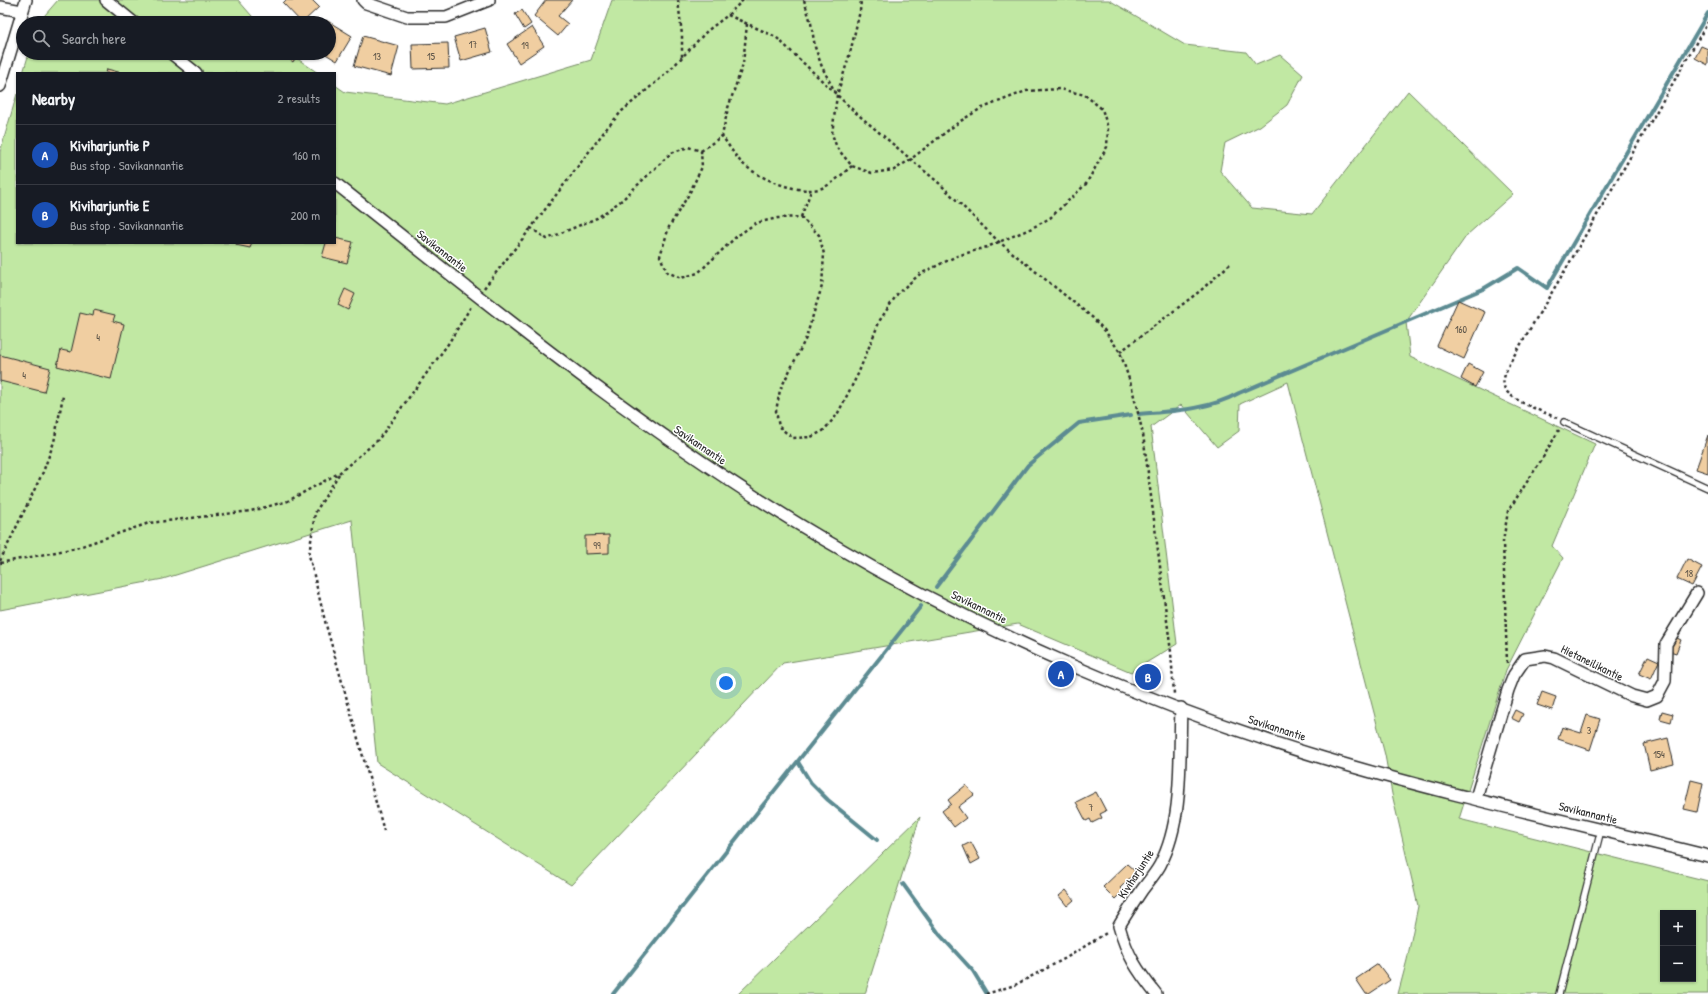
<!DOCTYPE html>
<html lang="en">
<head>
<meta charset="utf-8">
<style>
	:root { --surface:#171b24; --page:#20242c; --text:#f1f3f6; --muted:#9ea1a6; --line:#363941; --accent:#1f6fb2 }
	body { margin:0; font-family:"Patrick Hand",sans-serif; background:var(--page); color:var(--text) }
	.controls { position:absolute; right:12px; bottom:12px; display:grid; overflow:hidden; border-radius:0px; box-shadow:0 1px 3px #0004 }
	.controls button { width:36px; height:36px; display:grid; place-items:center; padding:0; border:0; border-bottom:1px solid var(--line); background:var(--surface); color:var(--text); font:20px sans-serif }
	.you { position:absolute; left:726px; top:683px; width:14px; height:14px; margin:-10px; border:3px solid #fff; border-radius:50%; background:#1a73e8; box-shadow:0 0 0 6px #1a73e833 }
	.badge { display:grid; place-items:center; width:26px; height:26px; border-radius:50%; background:var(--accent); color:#fff; font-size:13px; font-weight:700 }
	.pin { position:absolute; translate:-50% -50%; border:2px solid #fff; box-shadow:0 1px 4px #0006 }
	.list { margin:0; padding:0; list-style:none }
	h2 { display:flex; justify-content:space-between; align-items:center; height:52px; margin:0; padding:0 16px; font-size:17px }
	h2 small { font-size:13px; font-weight:400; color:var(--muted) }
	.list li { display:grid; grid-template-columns:26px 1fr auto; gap:12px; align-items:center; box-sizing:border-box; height:60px; padding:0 16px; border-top:1px solid var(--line) }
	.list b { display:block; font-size:15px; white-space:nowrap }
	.list p { margin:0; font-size:13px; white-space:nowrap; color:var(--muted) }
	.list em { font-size:13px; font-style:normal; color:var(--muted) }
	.icon { flex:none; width:22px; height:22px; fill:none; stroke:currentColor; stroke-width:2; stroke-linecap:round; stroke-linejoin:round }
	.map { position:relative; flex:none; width:1708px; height:994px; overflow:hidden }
	.search { position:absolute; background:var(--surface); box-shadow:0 1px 3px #0004; left:16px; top:16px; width:320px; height:44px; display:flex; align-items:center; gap:10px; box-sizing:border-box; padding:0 14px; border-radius:22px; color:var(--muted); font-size:15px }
	.panel { position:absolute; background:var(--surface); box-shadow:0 1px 3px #0004; left:16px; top:72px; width:320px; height:172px; border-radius:0px }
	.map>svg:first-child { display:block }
	.green { fill:#c1e8a3; stroke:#768a67; fill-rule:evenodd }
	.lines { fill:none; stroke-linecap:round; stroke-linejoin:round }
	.stream { stroke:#5b8b92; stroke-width:4 }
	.building { fill:#f0cea1; stroke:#2b2b2b }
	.service-casing { stroke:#2b2b2b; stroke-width:8 }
	.minor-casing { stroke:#2b2b2b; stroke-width:14 }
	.path { stroke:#2b2b2b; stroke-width:2.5; stroke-dasharray:3 3; stroke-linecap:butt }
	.service { stroke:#fff; stroke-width:5.5 }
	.minor { stroke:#fff; stroke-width:11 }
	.labels { text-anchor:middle; stroke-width:3; stroke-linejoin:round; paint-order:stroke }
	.number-label { font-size:10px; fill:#5c5448 }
	.street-label { font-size:12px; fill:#2b2b2b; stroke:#fff }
</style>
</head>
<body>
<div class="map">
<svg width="1708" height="994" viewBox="0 0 1708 994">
	<rect width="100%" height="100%" fill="#fff"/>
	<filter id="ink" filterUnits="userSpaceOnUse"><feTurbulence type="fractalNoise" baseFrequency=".025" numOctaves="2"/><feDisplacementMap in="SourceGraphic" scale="8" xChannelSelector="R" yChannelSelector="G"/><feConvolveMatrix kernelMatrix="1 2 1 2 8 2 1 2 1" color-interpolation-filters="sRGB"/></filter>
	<g filter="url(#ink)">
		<!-- green -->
		<g class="green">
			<path d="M58,0h180l20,23h-220z"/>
			<path d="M612,0h497l76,45 61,7 10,13 24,-10 23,20 -16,30 -27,21 -35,17 -5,28 32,37 60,6 96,-123 105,103 -46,41 -61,87 4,35 185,87 -43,102 11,12 -57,112 -47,149 249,62v113h-310l9,-34 11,-54 -26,-112 -7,-39 -97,-373 -48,22 -1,27 -22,16 -36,-42 -30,22 26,217 -46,28 -113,-48 -235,39 -212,222 -194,-122 -25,-243 -189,59 -163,31v-458l17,-58v149h318v-158l10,7 100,12 146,-44zM1663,913h30v66h-30z"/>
			<path d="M29,53h260l29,20h-295z"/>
			<path d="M920,817l-55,177h-127z"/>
		</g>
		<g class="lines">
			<!-- stream -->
			<g class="stream">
				<path d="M1139,414c35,-3 69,-4 100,-21l244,-104 35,-21 29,20 161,-275"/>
				<path d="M936,587l92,-122 51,-42 52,-8"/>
				<path d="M798,762l13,21 17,17 49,40"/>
				<path d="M903,884l37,51 33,36 14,23"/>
				<path d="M613,994l308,-388"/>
			</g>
		</g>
		<!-- building -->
		<g class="building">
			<path d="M286,0h26l7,7 -17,16 -19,-20z"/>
			<path d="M546,0h26l-14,16 10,8 -10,12 -24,-20z"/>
			<path d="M522,10l9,14 -7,5 -9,-15z"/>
			<path d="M326,20l26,16 -15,25 -13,-8h5v-30h-5z"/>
			<path d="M532,27l12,19 -25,17 -12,-19z"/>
			<path d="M485,28l7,24 -31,9 -7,-24z"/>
			<path d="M363,36l36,10 -8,30 -37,-10z"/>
			<path d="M448,43l1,25 -36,1 -1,-25z"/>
			<path d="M1701,46l7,3v16l-13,-7z"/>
			<path d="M287,53h8l2,2 -4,7 -8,-6z"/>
			<path d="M107,69l15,4h-16z"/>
			<path d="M335,238l18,4 -6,21 -25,-6 4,-14h9z"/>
			<path d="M237,243h15l-2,5 -14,-3z"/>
			<path d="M345,289l10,5 -7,16 -10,-5z"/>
			<path d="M1458,300l27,12 -21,47 -27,-13z"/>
			<path d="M94,310l21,5 -2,6 11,3 -13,55 -54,-13 4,-16 10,2 9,-39 13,3z"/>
			<path d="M0,355l50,13 -6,24 -44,-11z"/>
			<path d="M1468,364l15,8 -8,15 -14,-8z"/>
			<path d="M1708,435v38l-12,-4z"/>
			<path d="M609,535v18l-24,1v-18z"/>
			<path d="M1687,559l15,8 -10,19 -15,-7z"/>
			<path d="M1675,637l6,3 -5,13 -6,-2z"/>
			<path d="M1648,656l11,5 -8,18 -12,-5z"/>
			<path d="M1542,692l14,5 -4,13 -15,-5z"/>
			<path d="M1515,710l8,4 -4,8 -8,-4z"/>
			<path d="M1662,711l11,3 -2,8 -11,-3z"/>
			<path d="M1587,715l13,4 -10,31 -32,-11 4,-12 19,6z"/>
			<path d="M1668,738l6,26 -24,6 -6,-26z"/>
			<path d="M1691,780l12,3 -6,29 -13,-3z"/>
			<path d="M966,785l8,10 -16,12 8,11 -12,9 -12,-16 9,-7 -3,-4z"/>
			<path d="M1096,792l10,19 -6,3 2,4 -10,5 -2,-4 -4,2 -10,-19z"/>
			<path d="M971,842l9,17 -9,5 -8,-18z"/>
			<path d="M1127,864l9,8 -16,16 3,3 -8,8 -12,-12z"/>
			<path d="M1066,890l8,10 -7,6 -8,-10z"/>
			<path d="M1378,964l12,16 -21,14h-3l-10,-15z"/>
		</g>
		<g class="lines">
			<defs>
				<g id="service">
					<path d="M1564,422l144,66"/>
					<path d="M1559,994l42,-164"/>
				</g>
				<g id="minor">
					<path d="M106,0l28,23"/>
					<path d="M363,0l3,3 41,14h39l43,-17"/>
					<path d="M0,7l22,4"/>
					<path d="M171,53l25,20"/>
					<path d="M0,86l26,-86"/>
					<path d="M335,183c159,126 315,254 490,357 154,91 327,166 498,218 127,38 257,66 385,98"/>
					<path d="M1476,798l32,-108 6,-15 11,-16 20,-3 9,2 78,38 15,4 10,-4 8,-15 1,-37 31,-51"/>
					<path d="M1156,994c-19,-24 -29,-39 -37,-68 7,-12 15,-24 23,-36 6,-8 13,-16 18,-25 24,-45 19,-107 21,-157"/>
				</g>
			</defs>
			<!-- service casing -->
			<use href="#service" class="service-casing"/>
			<!-- minor casing -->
			<use href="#minor" class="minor-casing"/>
			<!-- path -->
			<g class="path">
				<path d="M678,0l4,35v22"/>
				<path d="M743,0l-15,15 -21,16 -39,41 -46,39 -15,17 -76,100 16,11 50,-21 25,-18 49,-47 17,-6 13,4 1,16 -13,27 -20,33 -9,29 7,16 14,6 17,-5 39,-37 19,-13 22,-5 23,-1 18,18 5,19 -2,32 -16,52 -26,52 -4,21 3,16 14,11 18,-1 12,-6 14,-16 21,-41 22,-54 18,-27 22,-19 37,-18 30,-9 43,-18 20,-11 36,-34 21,-37 1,-19 -6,-19 -17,-14 -25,-6 -34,2 -46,18 -21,13 -48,37 -17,11 -22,3 -20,-7 -15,-18 -5,-14 5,-39 13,-42 10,-42 1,-11"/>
				<path d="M804,0l7,23 4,24 7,20 13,25"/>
				<path d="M728,15l48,22 79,75 85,72 58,57 95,77 12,13 15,21 12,36 11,46 28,218 3,42"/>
				<path d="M747,24l-4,40 -15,44 -6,28c6,8 11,17 18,25 16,17 60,35 82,27 11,-4 21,-15 30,-22"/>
				<path d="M701,151l21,-15"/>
				<path d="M801,217l10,-26"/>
				<path d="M484,288l47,-60"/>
				<path d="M1120,352l80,-61 30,-27"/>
				<path d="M1557,418c-13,-6 -45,-17 -52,-29 -4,-8 1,-17 4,-25l61,-102 138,-240"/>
				<path d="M339,474l-24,39 -6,42 17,70 58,206"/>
				<path d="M0,561l43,-89 11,-30 9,-46"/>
				<path d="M0,563l76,-15 73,-25 102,-12 37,-10 51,-28 39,-33 70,-96 24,-39"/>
				<path d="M1507,663l-4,-121 5,-31 34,-52 17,-29"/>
				<path d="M986,994l29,-9 51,-27 42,-26"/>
			</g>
			<!-- service -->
			<use href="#service" class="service"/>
			<!-- minor -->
			<use href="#minor" class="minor"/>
		</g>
	</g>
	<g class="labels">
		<!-- number labels -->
		<g class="number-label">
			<text x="473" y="48">17</text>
			<text x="525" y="49">19</text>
			<text x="377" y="60">13</text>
			<text x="431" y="60">15</text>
			<text x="1461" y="333">160</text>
			<text x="98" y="341">4</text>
			<text x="24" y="379">4</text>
			<text x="597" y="549">99</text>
			<text x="1689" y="577">18</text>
			<text x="1589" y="734">3</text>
			<text x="1659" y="758">154</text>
			<text x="1091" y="811">7</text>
		</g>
		<!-- street labels -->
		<g class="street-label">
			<text transform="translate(442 251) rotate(38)" y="4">Savikannantie</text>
			<text transform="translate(700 445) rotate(34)" y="4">Savikannantie</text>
			<text transform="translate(979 607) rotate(26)" y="4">Savikannantie</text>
			<text transform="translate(1592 663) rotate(26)" y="4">Hietaneilikantie</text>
			<text transform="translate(1277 728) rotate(18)" y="4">Savikannantie</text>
			<text transform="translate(1588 813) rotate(14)" y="4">Savikannantie</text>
			<text transform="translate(1136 874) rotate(-57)" y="4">Kiviharjuntie</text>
		</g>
	</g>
</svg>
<div class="controls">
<button>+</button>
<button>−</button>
</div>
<div class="you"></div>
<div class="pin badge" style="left:1061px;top:674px;background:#1a4fb4">A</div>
<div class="pin badge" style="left:1148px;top:677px;background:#1a4fb4">B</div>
<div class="search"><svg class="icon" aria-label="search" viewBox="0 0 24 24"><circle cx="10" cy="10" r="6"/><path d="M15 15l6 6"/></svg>Search here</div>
<section class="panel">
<h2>Nearby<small>2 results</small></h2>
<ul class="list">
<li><span class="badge" style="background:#1a4fb4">A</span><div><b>Kiviharjuntie P</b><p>Bus stop · Savikannantie</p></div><em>160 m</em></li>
<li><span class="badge" style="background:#1a4fb4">B</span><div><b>Kiviharjuntie E</b><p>Bus stop · Savikannantie</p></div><em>200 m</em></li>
</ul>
</section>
</div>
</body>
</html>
